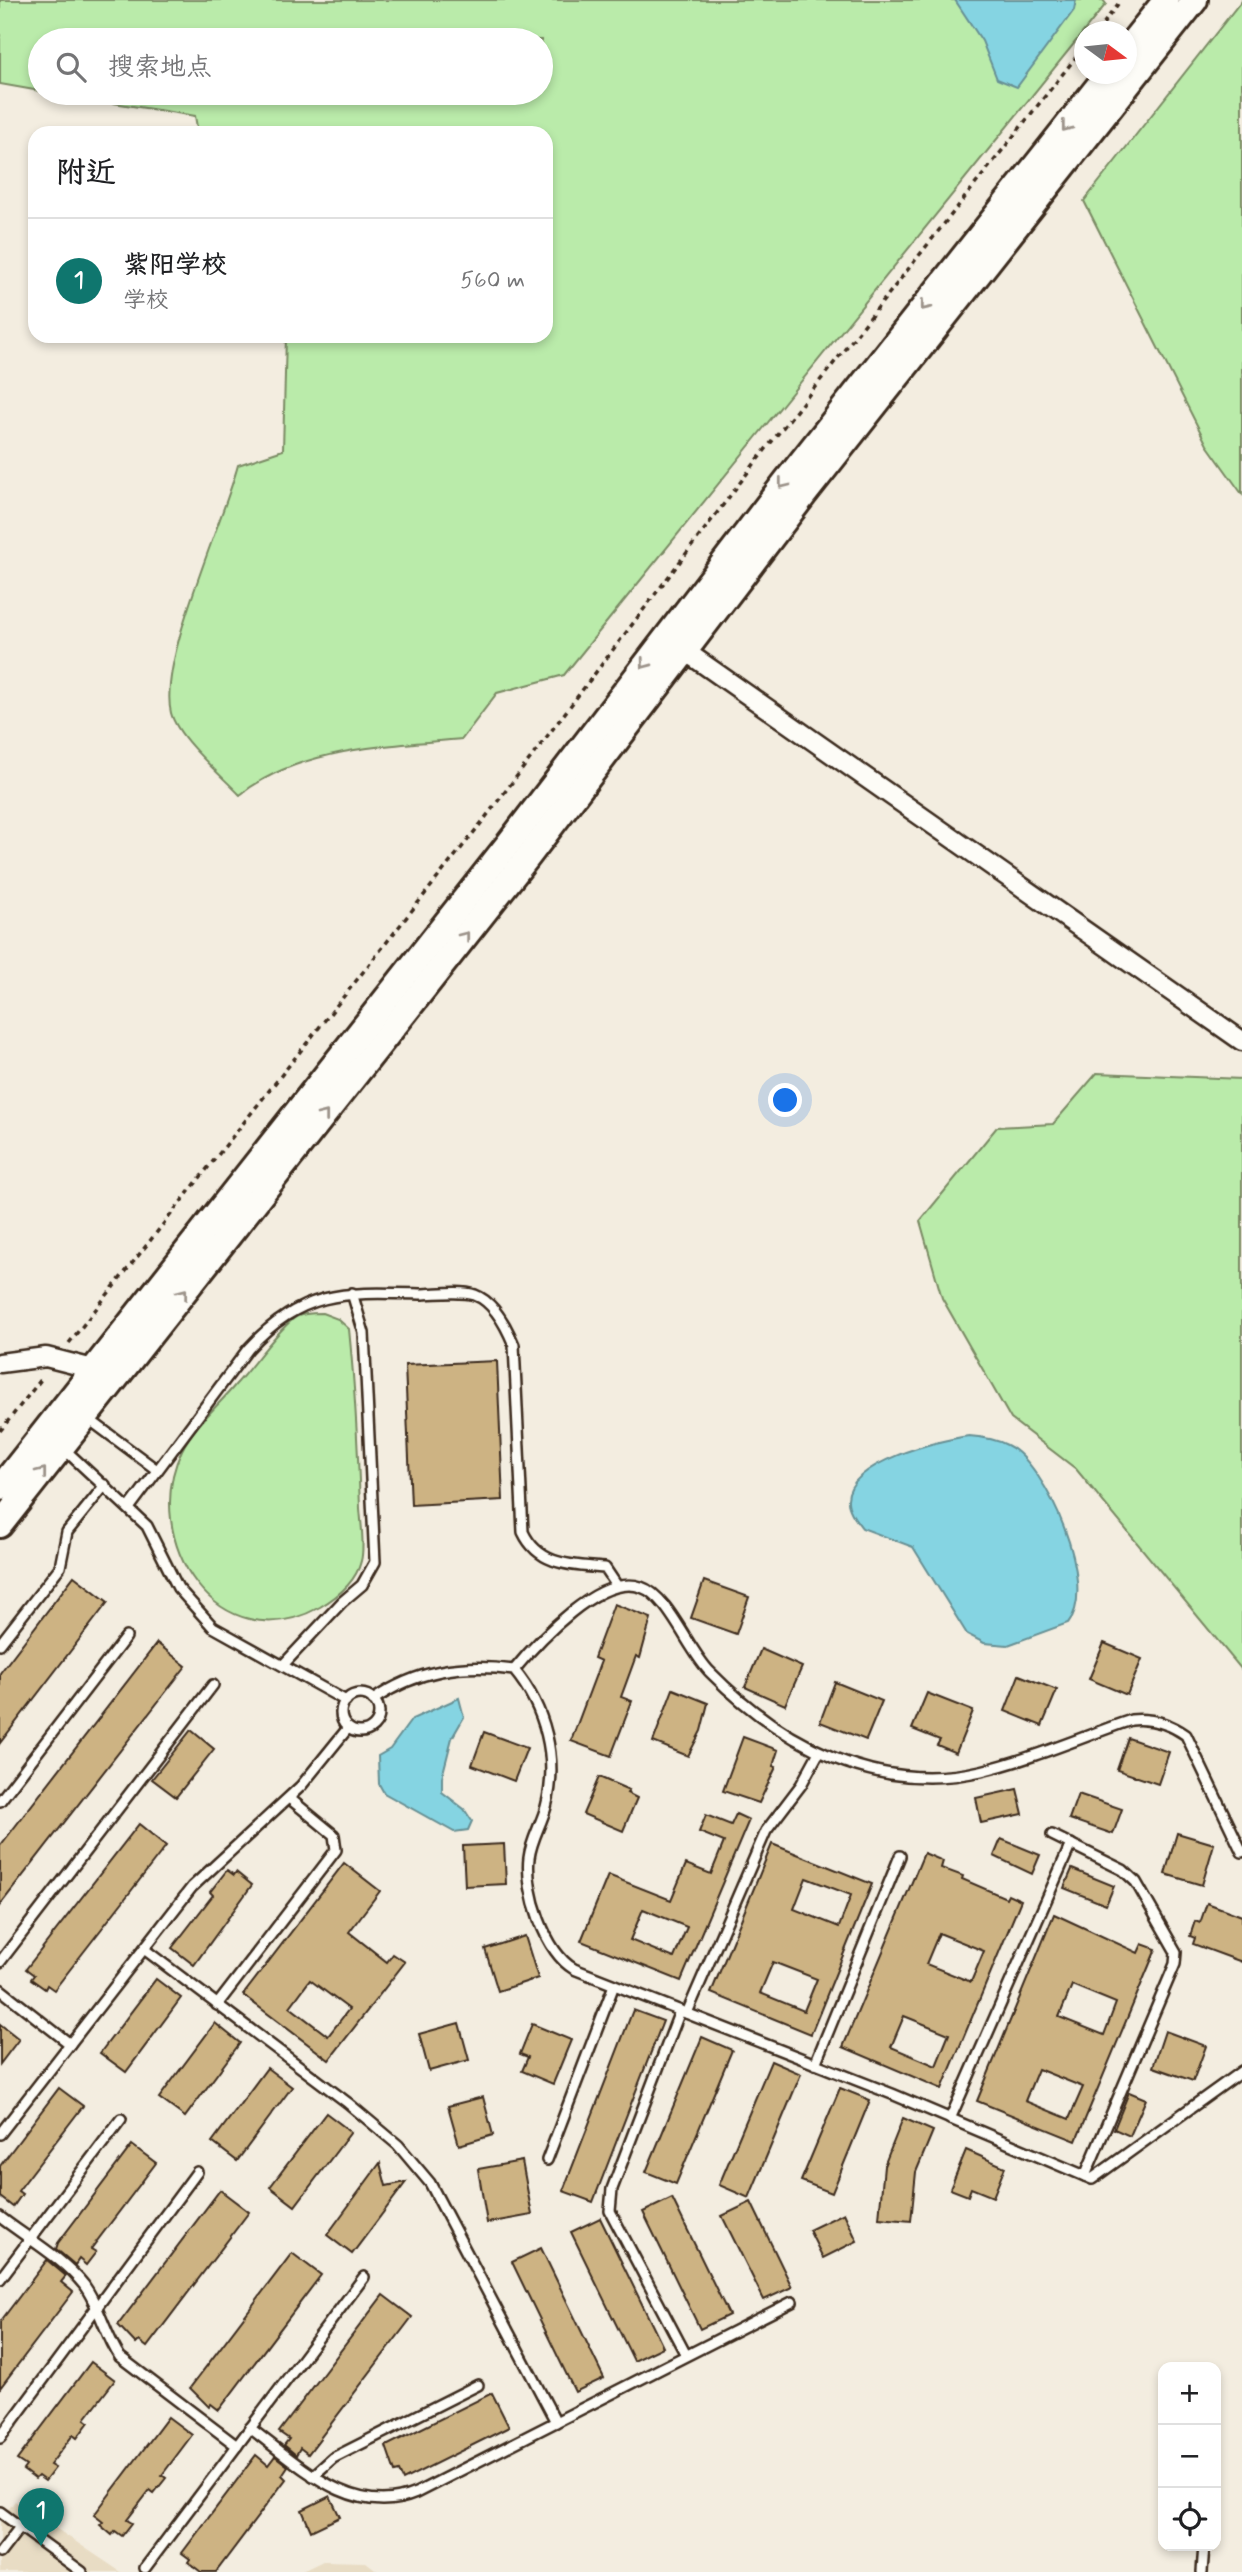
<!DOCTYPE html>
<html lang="zh">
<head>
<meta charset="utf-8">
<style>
	:root { --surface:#fff; --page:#f2f2f2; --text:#202124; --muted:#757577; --line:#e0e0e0; --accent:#0f766e }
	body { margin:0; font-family:Mynerve,"LXGW WenKai TC",sans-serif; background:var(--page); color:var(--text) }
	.controls { position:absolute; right:21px; bottom:21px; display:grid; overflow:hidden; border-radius:14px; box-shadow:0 4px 10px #0003 }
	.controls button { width:63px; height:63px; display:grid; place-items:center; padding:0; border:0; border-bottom:2px solid var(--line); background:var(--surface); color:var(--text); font:35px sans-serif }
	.compass { position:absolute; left:1074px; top:21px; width:63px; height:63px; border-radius:50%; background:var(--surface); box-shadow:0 4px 10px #0003; rotate:105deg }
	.you { position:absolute; left:786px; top:1101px; width:24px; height:24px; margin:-18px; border:5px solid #fff; border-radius:50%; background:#1a73e8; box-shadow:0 0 0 10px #1a73e833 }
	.badge { display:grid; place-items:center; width:46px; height:46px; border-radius:50%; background:var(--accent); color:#fff; font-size:23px; font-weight:700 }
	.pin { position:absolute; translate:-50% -58px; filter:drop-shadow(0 2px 4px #0008) }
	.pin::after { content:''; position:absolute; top:37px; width:24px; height:21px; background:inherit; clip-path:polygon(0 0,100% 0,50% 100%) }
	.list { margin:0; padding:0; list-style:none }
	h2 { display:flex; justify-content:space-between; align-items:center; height:91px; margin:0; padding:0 28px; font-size:30px }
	h2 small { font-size:23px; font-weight:400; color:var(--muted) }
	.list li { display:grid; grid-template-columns:46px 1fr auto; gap:21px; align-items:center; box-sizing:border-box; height:126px; padding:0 28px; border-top:2px solid var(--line) }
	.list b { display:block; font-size:26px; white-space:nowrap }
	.list p { margin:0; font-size:23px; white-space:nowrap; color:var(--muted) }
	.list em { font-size:23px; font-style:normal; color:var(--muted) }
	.icon { flex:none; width:38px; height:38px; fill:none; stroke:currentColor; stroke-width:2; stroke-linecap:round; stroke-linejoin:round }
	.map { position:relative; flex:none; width:1242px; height:2572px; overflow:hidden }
	.search { position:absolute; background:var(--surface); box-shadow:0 4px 10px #0003; left:28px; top:28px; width:525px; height:77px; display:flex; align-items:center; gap:18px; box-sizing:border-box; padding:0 24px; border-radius:38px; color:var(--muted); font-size:26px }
	.panel { position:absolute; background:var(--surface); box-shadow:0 4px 10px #0003; left:28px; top:126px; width:525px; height:217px; border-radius:21px }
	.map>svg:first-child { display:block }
	.built { fill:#e8dcc4 }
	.green { fill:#baebaa; stroke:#7a8a64; stroke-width:2 }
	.water { fill:#85d4e2; stroke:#679094; stroke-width:2 }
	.building { fill:#cdb383; stroke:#3b2a1e; stroke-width:2; fill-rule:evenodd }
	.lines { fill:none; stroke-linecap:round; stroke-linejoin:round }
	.service-casing { stroke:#3b2a1e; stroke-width:14 }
	.minor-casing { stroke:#3b2a1e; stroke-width:23 }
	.secondary-casing { stroke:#3b2a1e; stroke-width:30 }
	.path { stroke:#3b2a1e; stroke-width:3.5; stroke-dasharray:5 5; stroke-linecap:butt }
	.service { stroke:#fdfcf7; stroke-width:9 }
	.minor { stroke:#fdfcf7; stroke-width:18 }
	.secondary { stroke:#fdfcf7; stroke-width:24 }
	.oneway { stroke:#9c938a }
</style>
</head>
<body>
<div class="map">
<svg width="1242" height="2572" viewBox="0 0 1242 2572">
	<rect width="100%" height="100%" fill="#f3ede0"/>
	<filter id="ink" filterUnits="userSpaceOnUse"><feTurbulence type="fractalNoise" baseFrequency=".0143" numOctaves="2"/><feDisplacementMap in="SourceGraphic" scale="14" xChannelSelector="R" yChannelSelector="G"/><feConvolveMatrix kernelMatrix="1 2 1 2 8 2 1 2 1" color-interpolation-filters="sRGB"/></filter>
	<g filter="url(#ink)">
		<!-- built -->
		<g class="built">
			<path d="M15,2501l106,71h-121v-52z"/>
			<path d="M323,2561l43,1 13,10h-79z"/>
		</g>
		<!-- green -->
		<g class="green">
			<path d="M0,0h1103l3,4 -542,671 -67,18 -35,46c-73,7 -163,8 -222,56 -19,-20 -62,-56 -69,-82 -13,-52 52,-191 67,-248l45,-15 3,-114h260v-203h-348l-3,-17 -144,-23h490v-53h-501v51l-40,-7z"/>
			<path d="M1242,0v494l-35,-49 -123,-244z"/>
			<path d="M1097,1073l145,6v591l-166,-201 -65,-50 -69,-121 -22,-77 77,-94 56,-3z"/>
			<path d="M322,1313l16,6 11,10c6,60 9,119 11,179 1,16 5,38 1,53 -5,21 -24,36 -41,46 -102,57 -181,-68 -138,-157 12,-24 37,-45 54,-66 15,-16 43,-56 60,-67 7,-4 17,-4 26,-4z"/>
		</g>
		<!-- water -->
		<g class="water">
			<path d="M955,0h121l-2,10 -57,77 -20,-8 -15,-38z"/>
			<path d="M969,1436c12,1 27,3 38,9 40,19 92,142 61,178l-60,22 -24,-2 -17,-9 -54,-87 -51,-19c-6,-8 -15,-19 -14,-29 1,-37 91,-59 121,-63z"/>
			<path d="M459,1698l5,19 -12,21 -10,39v15l22,17 8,12 -4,9 -14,2 -70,-39 -5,-9 -1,-28 12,-7 22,-30z"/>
		</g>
		<!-- building -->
		<g class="building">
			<path d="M497,1361l6,139 -92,5 -6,-140z"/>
			<path d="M74,1576l34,26 -108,141v-70z"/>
			<path d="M704,1581l45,16 -13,37 -45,-16z"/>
			<path d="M614,1604l37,14 -11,40 -4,-2 -15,41 11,4 -21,55 -40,-15 30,-80 -7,-3z"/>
			<path d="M157,1643l29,23 -186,239v-59z"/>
			<path d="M1104,1643l38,16 -15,36 -38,-16z"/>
			<path d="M761,1649l41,18 -17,38 -40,-18z"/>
			<path d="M1019,1675l38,15 -15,36 -37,-15z"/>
			<path d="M835,1682l47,19 -16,39 -46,-18z"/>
			<path d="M673,1689l35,14 -7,28 -13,25 -35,-14z"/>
			<path d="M927,1693l46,18 -17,42 -19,-8 3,-5 -28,-11z"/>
			<path d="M191,1730l23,19 -38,48 -24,-18z"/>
			<path d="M484,1732l43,16 -13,33 -42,-16z"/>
			<path d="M743,1737l35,13 -5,16 3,1 -17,36 -36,-12z"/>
			<path d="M1128,1738l41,14 -11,32 -41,-14z"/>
			<path d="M599,1777l30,13 -2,3 10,5 -14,33 -40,-17z"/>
			<path d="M1017,1789l6,25 -42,9 -5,-25z"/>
			<path d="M1078,1794l44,15 -9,25 -44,-15z"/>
			<path d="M736,1814l13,6 -68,161 -100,-40 27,-66 63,25 15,-36 25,10 13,-32 -25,-10 7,-17 25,10zM643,1909l44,18 -13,31 -44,-18z"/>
			<path d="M139,1824l27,22 -112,144 -7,-5 -2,4 -14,-10 3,-4 -8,-6z"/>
			<path d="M1177,1833l37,11 -12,41 -37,-11z"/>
			<path d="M1001,1839l39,16 -8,19 -38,-18z"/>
			<path d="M504,1844l2,40 -41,2 -2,-40z"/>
			<path d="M772,1844l100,40 -61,150 -100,-41zM806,1878l45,17 -12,32 -45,-18zM773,1962l44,17 -13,32 -44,-18z"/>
			<path d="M924,1853l19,8 -2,7 22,8 -1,3 44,19 2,-4 13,6 -79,189 -99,-42zM939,1933l45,18 -13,31 -45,-18zM904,2016l45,18 -13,32 -45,-19z"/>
			<path d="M344,1863l36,28 -31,41 38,30 6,-8 12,8 -76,98 -86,-65zM310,1980l39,29 -21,27 -38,-29z"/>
			<path d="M1072,1869l42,17 -8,19 -42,-17z"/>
			<path d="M227,1870l7,5 2,-3 16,13 -58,80 -22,-17 41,-53 -3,-3z"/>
			<path d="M1207,1903l35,13v46l-49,-18 2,-6 -5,-2 5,-15 5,2z"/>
			<path d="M1054,1914l84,39 4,-9 14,5 -80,192 -99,-40zM1072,1985l44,18 -12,32 -45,-18zM1038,2069l45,18 -14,32 -44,-18z"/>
			<path d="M525,1936l13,42 -40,13 -13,-42z"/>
			<path d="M156,1979l25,19 -55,74 -26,-19z"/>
			<path d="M633,2010l30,11 -70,181 -30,-11z"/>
			<path d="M215,2023l25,20 -55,74 -26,-19z"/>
			<path d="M459,2023l10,37 -40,11 -10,-37z"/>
			<path d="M0,2024l19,15 -19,25z"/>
			<path d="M532,2024l39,16 -18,44 -31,-13 6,-14 -8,-3z"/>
			<path d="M1165,2031l41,15 -13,35 -40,-14z"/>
			<path d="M702,2037l30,13 -56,134 -30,-12z"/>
			<path d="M771,2061l30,13 -52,124 -30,-13z"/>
			<path d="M267,2068l25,19 -55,74 -25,-19z"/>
			<path d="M59,2088l24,18 -65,85 4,3 -9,13 -13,-10v-31z"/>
			<path d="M840,2088l30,12 -38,93 -31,-12z"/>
			<path d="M1129,2092l17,7 -16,37 -16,-7z"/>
			<path d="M483,2097l10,38 -34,10 -11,-39z"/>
			<path d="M326,2113l25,19 -56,74 -25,-19z"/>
			<path d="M903,2118l30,13 -17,41 -5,49 -32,-3 5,-52z"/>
			<path d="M132,2145l24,18 -65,86 5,3 -10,13 -7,-6 -4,6 -19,-16 2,-6z"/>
			<path d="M966,2150l39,17 -12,30 -22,-9 -3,8 -18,-7z"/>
			<path d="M522,2161l10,54 -45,8 -9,-54z"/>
			<path d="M380,2163l6,23 20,-4 -54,72 -25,-19z"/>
			<path d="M220,2190l29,22 -102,135 -8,-6 -3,3 -18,-19z"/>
			<path d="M672,2198l57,117 -29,14 -57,-117z"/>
			<path d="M751,2202l41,85 -28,13 -42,-84z"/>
			<path d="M844,2213l13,28 -34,17 -14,-28z"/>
			<path d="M600,2218l63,129 -29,14 -63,-129z"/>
			<path d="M541,2248l63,130 -29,14 -63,-130z"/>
			<path d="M292,2253l29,22 -102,135 -8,-6 -2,3 -19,-19z"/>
			<path d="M47,2260l19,16 -5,6 12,10 -73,96v-66z"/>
			<path d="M383,2295l29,22 -104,137 -8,-6 -4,7 -12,-10 5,-6 -10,-7z"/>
			<path d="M91,2362l24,18 -30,39 4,3 -12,16 -4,-3 -23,30 5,3 -10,13 -7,-5 -3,3 -12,-9 3,-4 -9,-6z"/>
			<path d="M492,2393l17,34 -106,53 -4,-9 -4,1 -9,-26z"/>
			<path d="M168,2417l24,18 -30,40 4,3 -12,15 -4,-3 -23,30 5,3 -10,13 -7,-5 -3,4 -12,-10 3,-3 -9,-7z"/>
			<path d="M256,2455l12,10 7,-9 13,10 -6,9 4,4 -70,93h-15l-13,-10 2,-3 -8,-6z"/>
			<path d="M330,2496l10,21 -29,14 -9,-21z"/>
		</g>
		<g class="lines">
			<defs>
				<g id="service">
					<path d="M86,1417l71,53"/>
					<path d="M63,1448l84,78 31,62 35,39 133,74"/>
					<path d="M130,1507l118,-158c54,-60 98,-57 172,-55 16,0 40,-4 55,1 19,7 32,33 39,50l9,187c16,34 48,33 82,36l12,18"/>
					<path d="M0,1644l60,-77 7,-35 38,-47"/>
					<path d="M283,1665l59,-63 20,-17 13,-23 -11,-229 -12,-40"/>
					<path d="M514,1670c23,-28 86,-97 127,-83 28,9 47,63 69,85 71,72 167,123 271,99 51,-12 101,-34 150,-51 21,-2 38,3 55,15l56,117"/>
					<circle cx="360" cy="1713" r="19"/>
					<path d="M373,1700c44,-30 88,-37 141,-30 31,37 45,89 32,137 -5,18 -15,33 -17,51 -4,33 16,94 45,111l318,125 200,85 150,-108"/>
					<path d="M0,1801l126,-164"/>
					<path d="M1052,1835l71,35 13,12 40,70 -1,12 -90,212"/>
					<path d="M144,1949l204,154 50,42 32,38 126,239"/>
					<path d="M0,1962l213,-277"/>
					<path d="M0,1989l70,55"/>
					<path d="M217,2005l119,-155 -2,-15 -45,-37"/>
					<path d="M680,2011l-68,178 -2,22 76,144"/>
					<path d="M687,2013l79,-182 35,-46 18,-33"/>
					<path d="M815,2064l85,-208"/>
					<path d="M950,2119l121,-275"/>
					<path d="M0,2134l192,-247 109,-101 47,-58"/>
					<path d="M547,2160l67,-175"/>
					<path d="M0,2217c27,21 63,41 84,68 16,22 21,50 36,72l117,89"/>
					<path d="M0,2279l121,-160"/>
					<path d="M250,2428c47,35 103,92 166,65l376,-191"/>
					<path d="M0,2438l197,-266"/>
					<path d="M313,2476l20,-18 145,-73"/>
					<path d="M0,2512l82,60"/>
					<path d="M0,2553l20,-26"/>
					<path d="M145,2568l219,-291"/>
					<path d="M1202,2572l2,-26"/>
				</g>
				<g id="minor">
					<path d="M685,651l557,390"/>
					<path d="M0,1363l46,-6 47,12"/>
				</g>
				<g id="secondary">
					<path d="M1126,50l40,-50"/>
					<path d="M0,1488l509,-645 277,-362 322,-407"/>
					<path d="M0,1525l527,-667 277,-363 391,-495"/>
				</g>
			</defs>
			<!-- service casing -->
			<use href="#service" class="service-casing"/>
			<!-- minor casing -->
			<use href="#minor" class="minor-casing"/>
			<!-- secondary casing -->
			<use href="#secondary" class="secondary-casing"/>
			<!-- path -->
			<g class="path">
				<path d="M1097,32l24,-32"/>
				<path d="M69,1343l413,-521 276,-363 326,-412"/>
				<path d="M0,1431l43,-54"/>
			</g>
			<!-- service -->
			<use href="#service" class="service"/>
			<!-- minor -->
			<use href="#minor" class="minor"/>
			<!-- secondary -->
			<use href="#secondary" class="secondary"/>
		</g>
		<!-- one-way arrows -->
		<defs><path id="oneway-chevron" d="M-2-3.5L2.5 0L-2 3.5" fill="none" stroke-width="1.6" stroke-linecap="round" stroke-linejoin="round" transform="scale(1.75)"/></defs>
		<g class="oneway">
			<use href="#oneway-chevron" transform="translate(1066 127) rotate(128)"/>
			<use href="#oneway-chevron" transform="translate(925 306) rotate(129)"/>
			<use href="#oneway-chevron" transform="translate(783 484) rotate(128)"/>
			<use href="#oneway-chevron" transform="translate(645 664) rotate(127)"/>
			<use href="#oneway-chevron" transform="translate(465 936) rotate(-52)"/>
			<use href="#oneway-chevron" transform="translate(324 1115) rotate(-52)"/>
			<use href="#oneway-chevron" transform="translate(183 1293) rotate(-52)"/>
			<use href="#oneway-chevron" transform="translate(42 1472) rotate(-52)"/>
		</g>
	</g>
</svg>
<div class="controls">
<button>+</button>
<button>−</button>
<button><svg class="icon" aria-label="locate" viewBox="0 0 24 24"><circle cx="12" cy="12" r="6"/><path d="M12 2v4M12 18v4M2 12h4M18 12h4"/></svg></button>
</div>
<svg class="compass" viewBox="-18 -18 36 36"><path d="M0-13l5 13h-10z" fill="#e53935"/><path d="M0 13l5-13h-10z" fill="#757577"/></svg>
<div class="you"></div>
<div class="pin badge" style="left:41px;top:2546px">1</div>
<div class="search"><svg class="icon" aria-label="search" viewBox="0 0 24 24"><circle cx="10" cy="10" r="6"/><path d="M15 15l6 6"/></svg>搜索地点</div>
<section class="panel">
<h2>附近<small></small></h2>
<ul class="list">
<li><span class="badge">1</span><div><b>紫阳学校</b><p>学校</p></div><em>560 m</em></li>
</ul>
</section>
</div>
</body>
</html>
